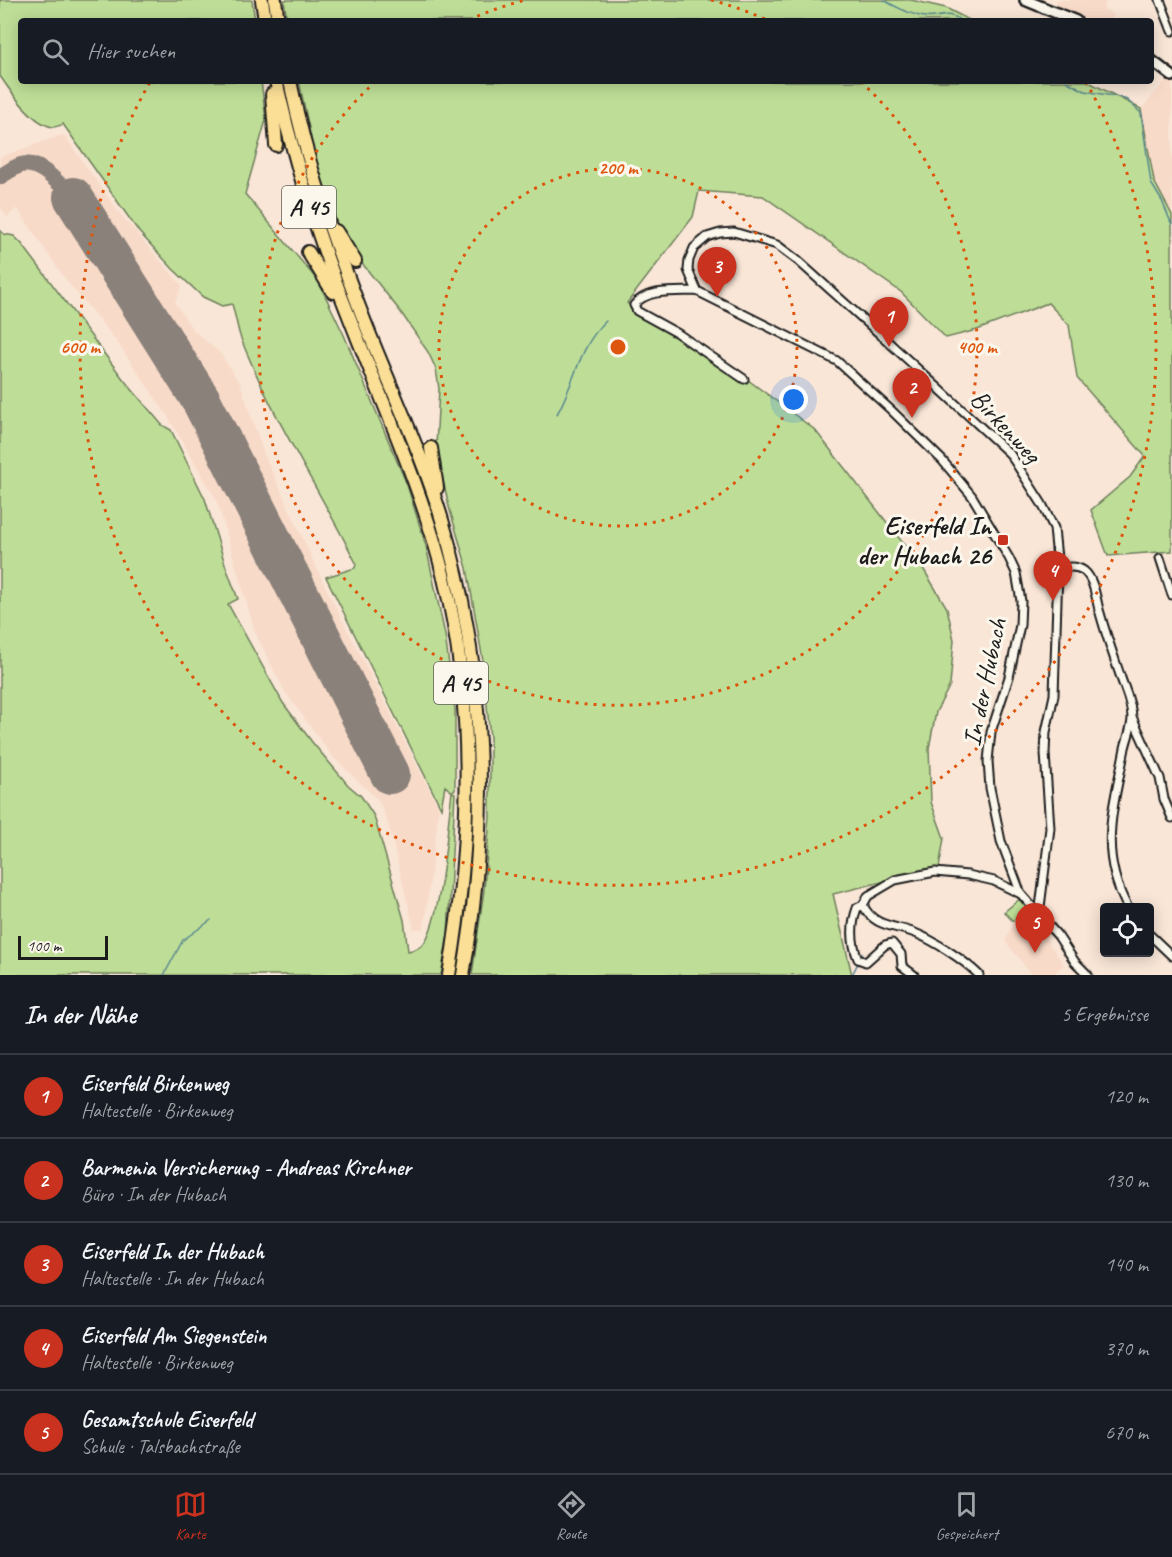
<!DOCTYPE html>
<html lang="de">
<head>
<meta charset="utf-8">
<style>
	:root { --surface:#171b24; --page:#20242c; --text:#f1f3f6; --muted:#9ea1a6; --line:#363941; --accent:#c8321e }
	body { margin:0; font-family:Caveat,sans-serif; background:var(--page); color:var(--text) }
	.controls { position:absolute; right:18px; bottom:18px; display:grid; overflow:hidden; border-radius:6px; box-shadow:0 3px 15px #0003 }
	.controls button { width:54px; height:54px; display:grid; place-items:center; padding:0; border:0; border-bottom:2px solid var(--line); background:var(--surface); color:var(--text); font:30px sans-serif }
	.scale { position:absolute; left:18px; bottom:15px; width:90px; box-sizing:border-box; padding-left:6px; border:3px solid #1c1c1c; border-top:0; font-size:16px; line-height:21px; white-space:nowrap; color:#1c1c1c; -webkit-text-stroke:4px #fbf7ec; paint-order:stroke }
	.you { position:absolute; left:794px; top:400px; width:21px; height:21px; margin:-15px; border:4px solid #fff; border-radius:50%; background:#1a73e8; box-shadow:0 0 0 9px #1a73e833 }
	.badge { display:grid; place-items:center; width:39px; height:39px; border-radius:50%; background:var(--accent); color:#fff; font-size:20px; font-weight:700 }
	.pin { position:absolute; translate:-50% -50px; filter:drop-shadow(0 2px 3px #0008) }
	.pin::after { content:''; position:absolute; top:32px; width:21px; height:18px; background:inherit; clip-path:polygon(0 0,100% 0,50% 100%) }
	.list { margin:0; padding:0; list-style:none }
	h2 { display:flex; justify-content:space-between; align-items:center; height:78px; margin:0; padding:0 24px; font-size:26px }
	h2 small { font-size:20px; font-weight:400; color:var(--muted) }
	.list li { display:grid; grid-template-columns:39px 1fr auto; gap:18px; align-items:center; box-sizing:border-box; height:84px; padding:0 24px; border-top:2px solid var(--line) }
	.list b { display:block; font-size:22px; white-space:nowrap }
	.list p { margin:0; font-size:20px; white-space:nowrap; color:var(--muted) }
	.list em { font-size:20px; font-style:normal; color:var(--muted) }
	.icon { flex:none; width:33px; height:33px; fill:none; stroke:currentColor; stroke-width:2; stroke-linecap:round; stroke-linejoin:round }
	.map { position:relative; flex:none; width:1172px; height:975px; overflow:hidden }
	.search { position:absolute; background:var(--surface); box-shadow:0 3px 15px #0003; left:18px; right:18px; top:18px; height:66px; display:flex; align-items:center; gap:15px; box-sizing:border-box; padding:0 21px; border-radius:6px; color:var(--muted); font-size:22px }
	.sheet { height:498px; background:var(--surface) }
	nav { display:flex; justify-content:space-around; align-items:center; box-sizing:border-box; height:84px; border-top:2px solid var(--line); background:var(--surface); font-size:16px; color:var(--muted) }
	nav a { display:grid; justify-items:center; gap:3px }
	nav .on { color:var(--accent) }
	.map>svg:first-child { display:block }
	.built { fill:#f8dac8 }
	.green { fill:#bede97; stroke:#6d7d5a; stroke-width:1.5 }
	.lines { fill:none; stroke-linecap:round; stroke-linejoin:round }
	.stream { stroke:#57868f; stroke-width:1.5 }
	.taxiway { stroke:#8a817a; stroke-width:16 }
	.runway { stroke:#8a817a; stroke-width:40 }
	.street-casing { stroke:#1c1c1c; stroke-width:11 }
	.secondary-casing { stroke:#1c1c1c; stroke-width:14 }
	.highway-casing { stroke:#1c1c1c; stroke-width:16 }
	.street { stroke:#fbf7ec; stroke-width:7 }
	.secondary { stroke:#fbf7ec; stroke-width:9 }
	.highway { stroke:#fbdf96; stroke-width:12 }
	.ring { fill:none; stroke:#de560d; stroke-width:3; stroke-dasharray:3 6 }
	.poi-dot { fill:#c8321e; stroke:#fbf7ec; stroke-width:2 }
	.labels { text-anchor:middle; stroke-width:6; stroke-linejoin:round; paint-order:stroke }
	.shield { fill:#fbf7ec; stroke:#5f5e5a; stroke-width:1.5 }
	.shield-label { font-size:24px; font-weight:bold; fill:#1c1c1c }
	.street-label { font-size:26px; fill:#1c1c1c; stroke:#fbf7ec }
	.poi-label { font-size:26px; font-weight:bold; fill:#1c1c1c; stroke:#fbf7ec; text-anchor:end }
	.centre { fill:#de560d; stroke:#fbf7ec; stroke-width:3 }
	.ring-label { font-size:18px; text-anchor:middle; font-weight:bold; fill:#de560d; stroke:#fbf7ec; stroke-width:6; stroke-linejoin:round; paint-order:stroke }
</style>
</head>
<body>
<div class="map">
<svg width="1172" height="975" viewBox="0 0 1172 975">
	<rect width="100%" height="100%" fill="#f9e6d7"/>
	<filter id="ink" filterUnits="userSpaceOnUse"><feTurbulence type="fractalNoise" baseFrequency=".0167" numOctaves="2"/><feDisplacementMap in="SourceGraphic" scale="12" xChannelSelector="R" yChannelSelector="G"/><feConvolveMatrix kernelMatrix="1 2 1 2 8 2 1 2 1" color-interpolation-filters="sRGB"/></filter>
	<g filter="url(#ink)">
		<!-- built -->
		<g class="built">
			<path d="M1057,0h50l-4,9 11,5 -3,7h-23l-34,-14z"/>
			<path d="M1168,78l4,3v134l-18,-34 -13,-72z"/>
			<path d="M62,135l4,3 51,72 65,76 -7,16 17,27 28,24 21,32 23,69 60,130 115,224 -15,120 -10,1 -26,-106 -9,-22 -46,-44 -48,-65 -30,-60 -38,-131 -50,-86 -52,-76 -52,-63 -46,-68 -10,9 -7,-10v-50z"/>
			<path d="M1026,911l38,54 -9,7v3h-23l-27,-34 9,-19z"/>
		</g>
		<!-- green -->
		<g class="green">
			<path d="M0,0h252l3,21h-234v60h240l5,39 -21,74 73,87 26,54 63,150 19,61 19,89 10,75v80l-4,1 -6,-5 -4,22 -115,-231 29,-9 1,-5c-38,-76 -85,-147 -116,-227 -3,-10 -5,-22 -8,-32l-10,2 -19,-9 -30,-28 -34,-37 -76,-108c-1,1 -8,3 -9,3 -19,-1 -44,-36 -54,-51z"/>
			<path d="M284,0h627l35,8 25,13h-684z"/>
			<path d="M299,81h788l54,28 13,72 18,34v336l-64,5 -17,-46 39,-33 15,-21 -68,-78 -8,-53 -21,-22 -71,27 -31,8 -45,-46 -138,-96 -64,-5 -6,26 -66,86 97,59 91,68 109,140 23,38 7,32 -4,45 -14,27 -7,36 2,54 13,36 -5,30 -106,26 19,81h-380l12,-85 6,-73v-79l-7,-77 -16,-93 -18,-61 -13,-59 3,-59 -3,-20 -8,-17 -28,-41 -62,-78 -22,-71z"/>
			<path d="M0,230l4,4 10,2 8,8 102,136 38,45 9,5 34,69 21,68 12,32 -10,5 55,99 29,39 36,43 13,11 13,20 30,104 4,31c6,-1 12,-3 16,-8 18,-26 23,-116 28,-151l3,1 -7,141 -7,41h-441z"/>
			<path d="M1021,898l8,8 -16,15 -9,-9z"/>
		</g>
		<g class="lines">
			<!-- stream -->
			<g class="stream">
				<path d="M884,0c11,7 28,15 41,17 15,3 22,-8 36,4"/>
				<path d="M1066,81l19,10 34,6 8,3 14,13 10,70 11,18 10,24"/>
				<path d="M557,414c18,-31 21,-67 49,-93"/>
				<path d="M862,955l1,-2"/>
				<path d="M164,975l19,-35 28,-20"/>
				<path d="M852,975l6,-12"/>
			</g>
			<!-- taxiway -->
			<path class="taxiway" d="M0,177c6,-4 14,-10 21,-12 20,-5 39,21 52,32"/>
			<!-- runway -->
			<path class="runway" d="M73,197l128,203 189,374"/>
			<defs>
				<g id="street">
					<path d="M1160,0l12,31"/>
					<path d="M697,291l-9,-21 1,-10 5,-12 13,-11 13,-4 14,-1 43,13 20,15 86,77 127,117 32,50 12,24 4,41 -4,126 -8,37 -1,21 5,75 -11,87"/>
					<path d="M744,379l-67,-46 -40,-22 -3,-6c14,-17 43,-13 63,-14l140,70 54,49 51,50 30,36 37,62 7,15 5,28 -1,24 -11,52 -18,55 -3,29 2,27 11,53 20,53 37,42 17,26 13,13"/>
					<path d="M1160,558l12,37"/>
					<path d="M1058,569c9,-2 18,-4 26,2 11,9 12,30 16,42 6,22 14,44 21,65 4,12 11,26 11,40 0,9 -5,21 -7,30 -11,59 -28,103 3,160"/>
					<path d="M1133,719l27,59 4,21 8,19"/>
					<path d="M863,905c11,23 32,20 52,28 20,8 49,27 64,42"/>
					<path d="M1150,935l22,21"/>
					<path d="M914,975l-12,-9 -1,-12 -9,-11 -7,2 -19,17 -8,-3c-7,-17 -7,-34 -1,-51l6,-3 5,-9 27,-16 40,-8 33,3 26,6 27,13"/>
				</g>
				<g id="secondary">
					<path d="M1025,0l51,21"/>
					<path d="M1151,60l21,16"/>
				</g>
				<g id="highway">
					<path d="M262,0l3,21"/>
					<path d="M275,0l3,21"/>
					<path d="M276,81c19,85 45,167 78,248 32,82 69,163 90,249 32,130 27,266 5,397"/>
					<path d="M290,81c17,84 45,164 76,244 25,64 56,128 76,195 44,147 48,304 21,455"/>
					<path d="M272,94l4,51"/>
					<path d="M336,231l19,30"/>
					<path d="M308,252l25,40"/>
					<path d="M431,448l6,40"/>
				</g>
			</defs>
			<!-- street casing -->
			<use href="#street" class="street-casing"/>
			<!-- secondary casing -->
			<use href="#secondary" class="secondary-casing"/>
			<!-- highway casing -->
			<use href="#highway" class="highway-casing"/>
			<!-- street -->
			<use href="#street" class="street"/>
			<!-- secondary -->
			<use href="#secondary" class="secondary"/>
			<!-- highway -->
			<use href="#highway" class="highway"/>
		</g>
	</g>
	<!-- distance rings -->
	<g class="ring">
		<circle cx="618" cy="347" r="179"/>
		<path d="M469 20A359 359 0 0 1 525 0M711 0A359 359 0 0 1 767 20M861 82A359 359 0 1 1 375 82"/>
		<path d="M1086 82A538 538 0 1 1 150 82"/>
	</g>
	<!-- markers -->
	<rect class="poi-dot" x="997" y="534" width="12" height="12" rx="3"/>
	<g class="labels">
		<!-- shield labels -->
		<g class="shield">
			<rect x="282" y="186" width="54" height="42" rx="4.5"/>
			<rect x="434" y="662" width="54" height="42" rx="4.5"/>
		</g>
		<g class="shield-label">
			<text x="309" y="215">A 45</text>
			<text x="461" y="691">A 45</text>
		</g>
		<!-- street labels -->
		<g class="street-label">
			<text transform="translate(1006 426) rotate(47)" y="9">Birkenweg</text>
			<text transform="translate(984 682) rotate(-78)" y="9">In der Hubach</text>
		</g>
		<!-- poi labels -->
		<g class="poi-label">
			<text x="991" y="534">Eiserfeld In<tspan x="991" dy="30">der Hubach 26</tspan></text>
		</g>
	</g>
	<circle cx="618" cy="347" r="9" class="centre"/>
	<g class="ring-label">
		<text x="618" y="174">200 m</text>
		<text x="977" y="353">400 m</text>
		<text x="80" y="353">600 m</text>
	</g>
</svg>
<div class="controls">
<button><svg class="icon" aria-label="locate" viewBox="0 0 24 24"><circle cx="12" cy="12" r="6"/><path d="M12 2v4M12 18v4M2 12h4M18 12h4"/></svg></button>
</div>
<div class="scale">100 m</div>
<div class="you"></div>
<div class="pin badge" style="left:889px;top:347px">1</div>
<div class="pin badge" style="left:912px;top:418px">2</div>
<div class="pin badge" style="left:717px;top:297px">3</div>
<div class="pin badge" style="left:1053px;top:601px">4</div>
<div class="pin badge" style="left:1035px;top:953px">5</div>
<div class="search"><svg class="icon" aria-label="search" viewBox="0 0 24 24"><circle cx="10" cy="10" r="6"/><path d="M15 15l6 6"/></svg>Hier suchen</div>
</div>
<section class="sheet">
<h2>In der Nähe<small>5 Ergebnisse</small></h2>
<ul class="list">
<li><span class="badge">1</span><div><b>Eiserfeld Birkenweg</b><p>Haltestelle · Birkenweg</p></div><em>120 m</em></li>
<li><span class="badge">2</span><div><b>Barmenia Versicherung - Andreas Kirchner</b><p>Büro · In der Hubach</p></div><em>130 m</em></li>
<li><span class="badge">3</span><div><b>Eiserfeld In der Hubach</b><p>Haltestelle · In der Hubach</p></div><em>140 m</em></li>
<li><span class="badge">4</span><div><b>Eiserfeld Am Siegenstein</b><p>Haltestelle · Birkenweg</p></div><em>370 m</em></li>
<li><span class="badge">5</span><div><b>Gesamtschule Eiserfeld</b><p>Schule · Talsbachstraße</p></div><em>670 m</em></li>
</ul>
</section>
<nav>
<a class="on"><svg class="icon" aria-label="map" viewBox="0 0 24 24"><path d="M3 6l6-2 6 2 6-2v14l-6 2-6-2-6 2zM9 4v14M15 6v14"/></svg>Karte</a>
<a><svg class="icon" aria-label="directions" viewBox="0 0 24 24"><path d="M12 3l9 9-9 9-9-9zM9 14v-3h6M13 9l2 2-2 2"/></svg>Route</a>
<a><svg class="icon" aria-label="saved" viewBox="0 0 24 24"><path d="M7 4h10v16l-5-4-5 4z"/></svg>Gespeichert</a>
</nav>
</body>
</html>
